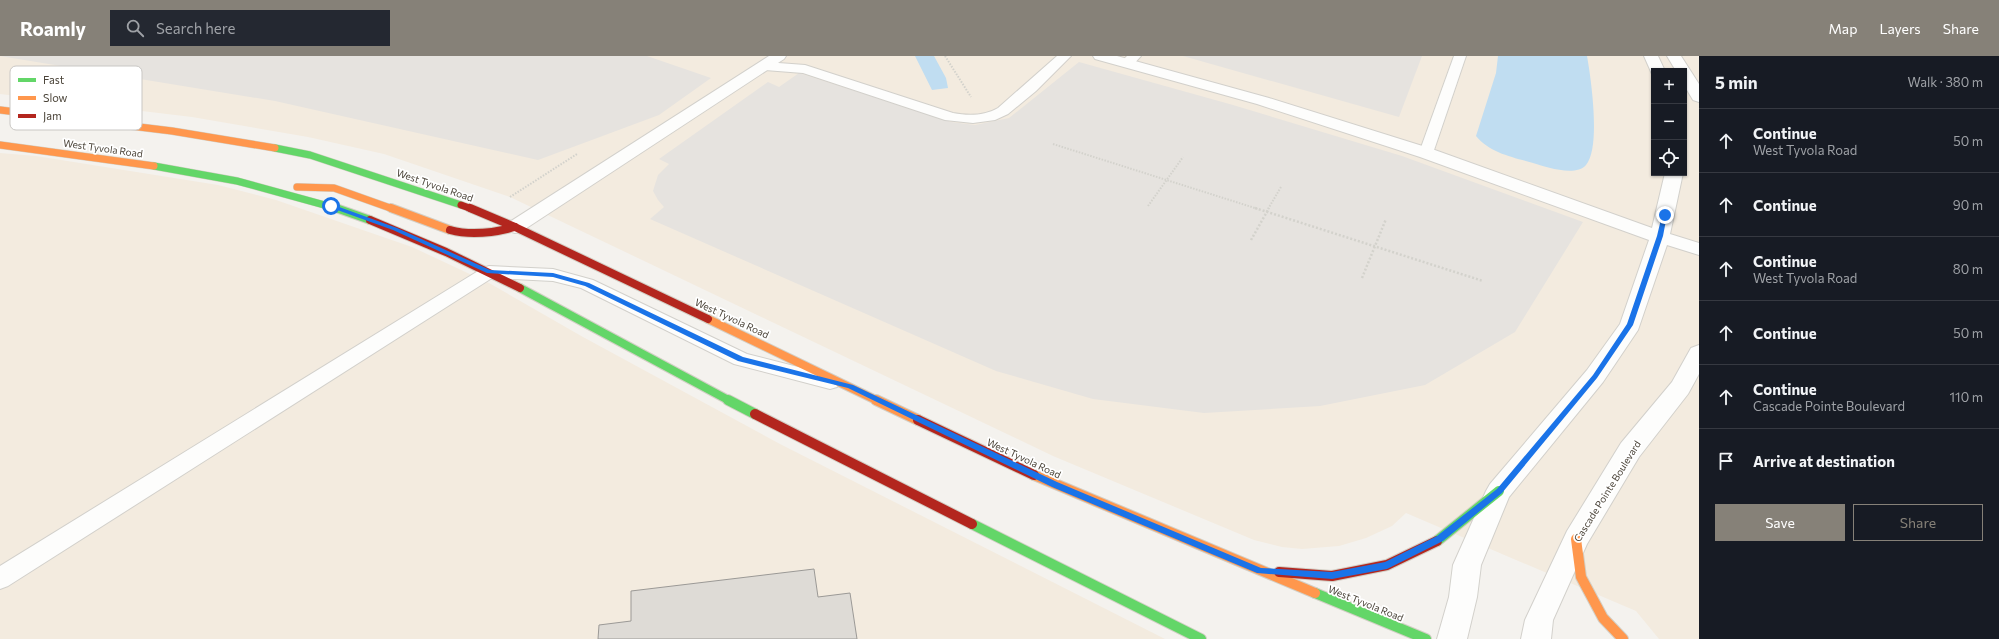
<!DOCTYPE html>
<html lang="en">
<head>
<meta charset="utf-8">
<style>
	:root { --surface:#171b24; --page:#242831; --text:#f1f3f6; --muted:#9ea1a6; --line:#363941; --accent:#868178 }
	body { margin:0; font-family:Commissioner,sans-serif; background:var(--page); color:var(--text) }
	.controls { position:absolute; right:12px; top:12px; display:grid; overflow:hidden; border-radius:0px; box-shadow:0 1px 3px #0004 }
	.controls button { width:36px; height:36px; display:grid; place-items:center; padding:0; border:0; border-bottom:1px solid var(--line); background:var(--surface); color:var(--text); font:20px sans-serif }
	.stop { position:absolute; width:12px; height:12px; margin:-9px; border:3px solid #1a73e8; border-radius:50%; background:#fff }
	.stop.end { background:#1a73e8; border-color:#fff; box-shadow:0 1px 4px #0008 }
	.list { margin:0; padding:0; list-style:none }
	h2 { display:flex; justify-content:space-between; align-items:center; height:52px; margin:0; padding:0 16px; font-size:17px }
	h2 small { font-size:13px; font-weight:400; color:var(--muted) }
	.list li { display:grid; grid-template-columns:26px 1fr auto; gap:12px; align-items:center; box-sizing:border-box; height:64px; padding:0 16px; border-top:1px solid var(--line) }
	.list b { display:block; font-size:15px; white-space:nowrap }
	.list p { margin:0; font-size:13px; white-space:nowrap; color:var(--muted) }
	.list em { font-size:13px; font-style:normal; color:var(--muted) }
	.actions { display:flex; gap:8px; padding:12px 16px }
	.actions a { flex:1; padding:9px 0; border:1px solid var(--accent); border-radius:0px; text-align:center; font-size:14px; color:var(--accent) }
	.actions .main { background:var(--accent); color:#fff }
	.icon { flex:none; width:22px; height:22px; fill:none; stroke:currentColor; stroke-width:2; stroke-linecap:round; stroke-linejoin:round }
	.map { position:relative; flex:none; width:1699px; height:583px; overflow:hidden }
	header { display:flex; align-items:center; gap:24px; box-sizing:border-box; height:56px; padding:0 20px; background:var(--accent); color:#fff }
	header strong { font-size:19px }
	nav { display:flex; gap:22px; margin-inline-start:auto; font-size:14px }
	.search { width:280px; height:36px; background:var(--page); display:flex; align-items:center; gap:10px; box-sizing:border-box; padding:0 14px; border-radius:0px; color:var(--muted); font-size:15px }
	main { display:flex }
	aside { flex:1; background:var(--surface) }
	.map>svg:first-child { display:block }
	.commercial { fill:#f3ebdf; fill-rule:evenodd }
	.parking { fill:#e6e3df }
	.water { fill:#c0ddf1 }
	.building { fill:#dedbd6; stroke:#9b9996 }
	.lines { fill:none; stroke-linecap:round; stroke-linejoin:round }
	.lane-casing { stroke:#d2d0cb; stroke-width:2 }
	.street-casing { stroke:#d2d0cb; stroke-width:2 }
	.fast-far2-casing { stroke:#d3cfc5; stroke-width:8 }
	.fast-far1-casing { stroke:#d3cfc5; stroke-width:10 }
	.fast-casing { stroke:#d3cfc5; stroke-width:12 }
	.slow-far2-casing { stroke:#d3cfc5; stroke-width:8 }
	.slow-far1-casing { stroke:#d3cfc5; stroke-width:10 }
	.slow-casing { stroke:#d3cfc5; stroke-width:12 }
	.jam-far2-casing { stroke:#d3cfc5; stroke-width:8 }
	.jam-far1-casing { stroke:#d3cfc5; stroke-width:10 }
	.jam-casing { stroke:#d3cfc5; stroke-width:12 }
	.path-far1 { stroke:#d3d2cc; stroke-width:2; stroke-dasharray:1.5 1.5; stroke-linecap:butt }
	.path { stroke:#d3d2cc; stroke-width:2.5; stroke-dasharray:2 2; stroke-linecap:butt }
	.lane { fill:#fdfdfc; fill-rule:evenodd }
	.street { fill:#fdfdfc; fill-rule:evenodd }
	.fast-far2 { stroke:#63d668; stroke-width:7 }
	.fast-far1 { stroke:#63d668; stroke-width:8 }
	.fast { stroke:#63d668; stroke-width:10 }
	.slow-far2 { stroke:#ff974d; stroke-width:7 }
	.slow-far1 { stroke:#ff974d; stroke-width:8 }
	.slow { stroke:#ff974d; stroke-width:10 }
	.jam-far2 { stroke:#b3261e; stroke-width:7 }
	.jam-far1 { stroke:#b3261e; stroke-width:8 }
	.jam { stroke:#b3261e; stroke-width:10 }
	.route { fill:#1a73e8 }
	.labels { text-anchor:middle; stroke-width:3.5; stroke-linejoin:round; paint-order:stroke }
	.street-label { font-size:10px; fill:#4b4439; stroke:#fff }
	.key { fill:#fff; stroke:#c9c7c4; stroke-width:1 }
	.key-label { font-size:11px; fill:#4b4439 }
</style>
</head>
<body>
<header>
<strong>Roamly</strong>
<div class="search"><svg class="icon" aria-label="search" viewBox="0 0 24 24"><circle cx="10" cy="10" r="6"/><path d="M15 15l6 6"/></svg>Search here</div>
<nav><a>Map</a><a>Layers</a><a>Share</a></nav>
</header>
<main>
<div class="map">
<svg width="1699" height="583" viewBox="0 0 1699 583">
	<rect width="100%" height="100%" fill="#f4f2ee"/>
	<!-- commercial -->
	<g class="commercial">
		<path d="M0,0h1699v583h-40l-23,-28 -230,-98 -14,13 -26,12 -27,8 -37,3 -20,-2 -28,-7 -201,-84 -543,-259 -126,-43 -76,-17 -116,-20 -192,-23zM1654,15h30v102h-30z"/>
		<path d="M0,97l36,3 182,29 58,15 136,47 77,36 94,54 197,107 385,195h-1165z"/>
	</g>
	<!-- parking -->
	<g class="parking">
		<path d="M0,0h647l64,22 -52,37 -121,45 -263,-59z"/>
		<path d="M1183,0h239l-23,61z"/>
		<path d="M1079,6l154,43 169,51 181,66 -68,110 -90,53 -105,21 -116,7 -111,-14 -97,-28 -346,-152 14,-12 -6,-7 -5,-9 5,-16 11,-11 -10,-5 109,-77 11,5 20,-14 152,49 24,3 34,-7z"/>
	</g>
	<!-- water -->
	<g class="water">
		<path d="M915,0h19l12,22 2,10 -16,2z"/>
		<path d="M1498,0h89c4,22 14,92 -1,109 -10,12 -41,2 -53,-2 -21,-6 -43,-10 -57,-27l20,-63z"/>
	</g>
	<!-- building -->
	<path class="building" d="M814,513l4,28 32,-4 7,46h-259l1,-14 32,-4v-30z"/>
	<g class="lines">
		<defs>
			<g id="lane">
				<path d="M1057,0h14l-35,35 -28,23 -13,6 -22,3 -28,-3 -142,-47 -38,-3 -7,-4 7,-4 40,3 148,48c15,3 31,3 45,-5z"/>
				<path d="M1127,0h14l-9,10h-10l-2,-3z"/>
				<path d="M1454,0h12l-33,97 -2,3h-10l-2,-3z"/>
				<path d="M489,210l64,3 40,11 154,74 90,23 3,5 -3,5 -7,2 -96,-25 -153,-76 -28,-7 -61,-3 -484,308 -8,3v-23l483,-298z"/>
			</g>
			<g id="street">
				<path d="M769,0h17l-2,3 -262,172 -7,2 -7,-2 -3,-4 3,-4z"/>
				<path d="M1093,0h24l152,42 163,51 220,79 13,-55h18l-13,61 29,9v12l-32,-10 -29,85 -35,52 -94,115 -28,68 -4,32 -10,42h-30l12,-42 4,-32 33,-74 4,-7 97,-114 33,-46 29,-84 -229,-83 -163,-53 -162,-45z"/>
				<path d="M1644,0h14l7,15h-11v4l-2,-1z"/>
				<path d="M1667,0h14l18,28v18l-6,-2 -9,-15v-14h-8z"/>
				<path d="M1699,289v29l-11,20 -49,63 -52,87 -34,76 -2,19h-30l4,-19 42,-89 54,-88 51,-61 19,-34z"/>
			</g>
			<g id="fast-far2">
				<path d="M275,92l35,7 151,50"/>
				<path d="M154,110l83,15 102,28"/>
			</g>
			<g id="fast-far1">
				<path d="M336,152l34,12"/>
				<path d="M520,232l210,113"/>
			</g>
			<g id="fast">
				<path d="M728,344l27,14"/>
				<path d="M972,468l229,115"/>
				<path d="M1437,485l62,-50"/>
				<path d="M1315,537l111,46"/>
			</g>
			<g id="slow-far2">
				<path d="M0,54l172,21 103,17"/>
				<path d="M0,89l154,21"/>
				<path d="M297,131l37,1 59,21"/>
			</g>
			<g id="slow-far1">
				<path d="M391,152l59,22"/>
				<path d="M708,263l170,82"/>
			</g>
			<g id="slow">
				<path d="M876,344l42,20"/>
				<path d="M1034,419l281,118"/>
				<path d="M1576,483l5,38 22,41 20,21"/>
			</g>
			<path id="jam-far2" d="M461,149l11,4"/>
			<g id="jam-far1">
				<path d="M470,152l45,19 193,92"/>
				<path d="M370,164l76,32 74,36"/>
				<path d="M450,174c22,6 43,3 65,-3"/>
			</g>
			<g id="jam">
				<path d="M755,358l217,110"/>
				<path d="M918,364l116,55"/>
				<path d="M1279,516l53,4 55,-11 50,-24"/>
			</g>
		</defs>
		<!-- lane casing -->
		<use href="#lane" class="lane-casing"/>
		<!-- street casing -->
		<use href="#street" class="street-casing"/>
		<!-- fast-far2 casing -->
		<use href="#fast-far2" class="fast-far2-casing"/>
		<!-- fast-far1 casing -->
		<use href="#fast-far1" class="fast-far1-casing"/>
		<!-- fast casing -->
		<use href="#fast" class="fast-casing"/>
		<!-- slow-far2 casing -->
		<use href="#slow-far2" class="slow-far2-casing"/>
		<!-- slow-far1 casing -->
		<use href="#slow-far1" class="slow-far1-casing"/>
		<!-- slow casing -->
		<use href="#slow" class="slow-casing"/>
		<!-- jam-far2 casing -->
		<use href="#jam-far2" class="jam-far2-casing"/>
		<!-- jam-far1 casing -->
		<use href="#jam-far1" class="jam-far1-casing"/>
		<!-- jam casing -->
		<use href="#jam" class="jam-casing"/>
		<!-- path-far1 -->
		<g class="path-far1">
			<path d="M945,0l26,41"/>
			<path d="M1053,88l205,65"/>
			<path d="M510,141l67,-43"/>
			<path d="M1148,150l35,-49"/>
			<path d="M1268,153l13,-22"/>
		</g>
		<!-- path -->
		<g class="path">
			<path d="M1255,152l228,73"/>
			<path d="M1251,184l18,-32"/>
			<path d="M1362,222l24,-59"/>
		</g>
		<!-- lane -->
		<use href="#lane" class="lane"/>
		<!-- street -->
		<use href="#street" class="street"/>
		<!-- fast-far2 -->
		<use href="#fast-far2" class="fast-far2"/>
		<!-- fast-far1 -->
		<use href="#fast-far1" class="fast-far1"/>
		<!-- fast -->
		<use href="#fast" class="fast"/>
		<!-- slow-far2 -->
		<use href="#slow-far2" class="slow-far2"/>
		<!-- slow-far1 -->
		<use href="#slow-far1" class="slow-far1"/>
		<!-- slow -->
		<use href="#slow" class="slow"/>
		<!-- jam-far2 -->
		<use href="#jam-far2" class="jam-far2"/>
		<!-- jam-far1 -->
		<use href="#jam-far1" class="jam-far1"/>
		<!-- jam -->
		<use href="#jam" class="jam"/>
	</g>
	<!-- route -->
	<path class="route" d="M331,148l66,24 93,42 63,3 36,10 154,74 110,28 204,97 204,86 71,4 53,-10 52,-26 60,-47 96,-114 34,-51 30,-88 5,-21 3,-2 2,2 -4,21 -30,89 -36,53 -95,115 -59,48 -56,28 -55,10 -75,-6 -205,-86 -204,-99 -110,-27 -153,-75 -32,-9 -66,-4 -94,-43 -64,-23z"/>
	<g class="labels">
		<!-- street labels -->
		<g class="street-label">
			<text transform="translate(103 92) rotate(8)" y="4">West Tyvola Road</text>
			<text transform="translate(435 129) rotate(19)" y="4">West Tyvola Road</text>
			<text transform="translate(732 262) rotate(25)" y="4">West Tyvola Road</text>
			<text transform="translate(1024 402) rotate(25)" y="4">West Tyvola Road</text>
			<text transform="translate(1607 435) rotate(-58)" y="4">Cascade Pointe Boulevard</text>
			<text transform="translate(1366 547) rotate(22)" y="4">West Tyvola Road</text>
		</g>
	</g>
	<!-- legend -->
	<rect x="10" y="10" width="132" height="64" rx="6" class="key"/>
	<rect x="18" y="22" width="18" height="4" fill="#63d668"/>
	<rect x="18" y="40" width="18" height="4" fill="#ff974d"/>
	<rect x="18" y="58" width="18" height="4" fill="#b3261e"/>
	<g class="key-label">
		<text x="43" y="28">Fast</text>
		<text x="43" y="46">Slow</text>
		<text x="43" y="64">Jam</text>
	</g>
</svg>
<div class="controls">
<button>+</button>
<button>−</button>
<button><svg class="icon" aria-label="locate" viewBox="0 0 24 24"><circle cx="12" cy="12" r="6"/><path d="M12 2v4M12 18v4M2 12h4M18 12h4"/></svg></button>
</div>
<div class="stop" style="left:331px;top:150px"></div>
<div class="stop end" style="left:1665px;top:159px"></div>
</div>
<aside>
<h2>5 min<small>Walk · 380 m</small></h2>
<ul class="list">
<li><svg class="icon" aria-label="ahead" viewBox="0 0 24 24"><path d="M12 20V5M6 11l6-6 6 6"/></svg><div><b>Continue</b><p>West Tyvola Road</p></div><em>50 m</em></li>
<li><svg class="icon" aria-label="ahead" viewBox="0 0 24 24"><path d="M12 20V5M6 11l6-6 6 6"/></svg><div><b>Continue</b></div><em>90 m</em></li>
<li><svg class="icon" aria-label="ahead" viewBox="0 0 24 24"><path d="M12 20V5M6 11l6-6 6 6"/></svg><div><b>Continue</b><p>West Tyvola Road</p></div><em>80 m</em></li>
<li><svg class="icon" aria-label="ahead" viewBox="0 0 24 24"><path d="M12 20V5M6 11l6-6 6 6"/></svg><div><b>Continue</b></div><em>50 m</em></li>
<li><svg class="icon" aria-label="ahead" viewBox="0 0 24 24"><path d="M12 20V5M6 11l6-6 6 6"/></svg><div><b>Continue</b><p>Cascade Pointe Boulevard</p></div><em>110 m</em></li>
<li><svg class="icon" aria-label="arrive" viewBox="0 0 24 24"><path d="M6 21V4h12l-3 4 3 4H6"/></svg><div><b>Arrive at destination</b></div></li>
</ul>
<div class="actions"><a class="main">Save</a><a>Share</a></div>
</aside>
</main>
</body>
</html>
